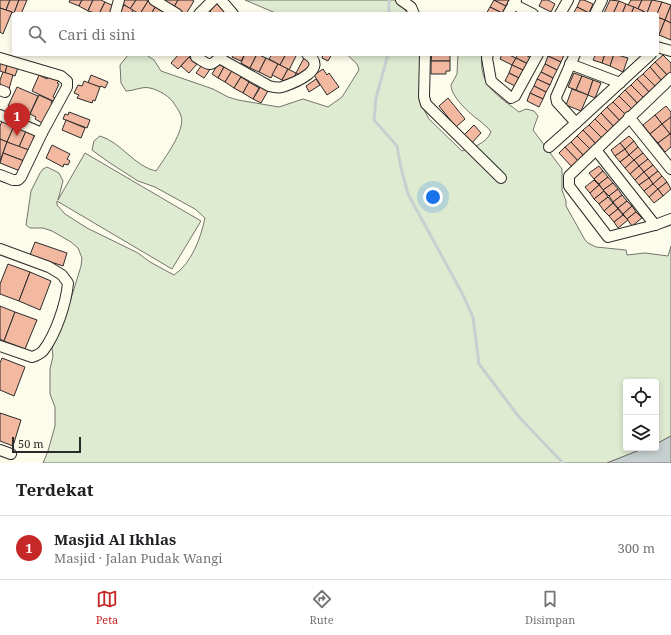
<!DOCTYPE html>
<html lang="id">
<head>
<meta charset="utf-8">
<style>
	:root { --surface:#fff; --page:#f2f2f2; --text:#202124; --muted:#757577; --line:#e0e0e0; --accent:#c62828 }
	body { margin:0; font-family:"Noto Serif",serif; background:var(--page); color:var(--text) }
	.controls { position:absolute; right:12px; bottom:12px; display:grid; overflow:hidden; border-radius:4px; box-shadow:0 2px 6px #0003 }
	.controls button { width:36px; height:36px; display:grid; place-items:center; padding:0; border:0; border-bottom:1px solid var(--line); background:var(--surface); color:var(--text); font:20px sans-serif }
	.scale { position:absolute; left:12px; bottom:10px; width:69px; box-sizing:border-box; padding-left:4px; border:2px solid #2b2b2b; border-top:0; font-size:11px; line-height:14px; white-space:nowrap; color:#2b2b2b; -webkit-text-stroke:3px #fdfbea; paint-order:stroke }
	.you { position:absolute; left:433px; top:197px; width:14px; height:14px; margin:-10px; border:3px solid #fff; border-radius:50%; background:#1a73e8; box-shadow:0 0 0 6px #1a73e833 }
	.badge { display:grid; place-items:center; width:26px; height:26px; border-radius:50%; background:var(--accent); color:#fff; font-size:13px; font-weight:700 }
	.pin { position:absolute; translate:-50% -33px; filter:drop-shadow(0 1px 2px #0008) }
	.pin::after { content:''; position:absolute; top:21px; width:14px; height:12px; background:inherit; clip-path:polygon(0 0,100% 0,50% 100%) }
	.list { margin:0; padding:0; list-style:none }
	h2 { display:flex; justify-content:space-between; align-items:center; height:52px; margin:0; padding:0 16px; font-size:17px }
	h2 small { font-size:13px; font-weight:400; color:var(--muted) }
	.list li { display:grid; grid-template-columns:26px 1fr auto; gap:12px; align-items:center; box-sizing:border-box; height:64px; padding:0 16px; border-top:1px solid var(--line) }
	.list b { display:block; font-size:15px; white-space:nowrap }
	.list p { margin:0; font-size:13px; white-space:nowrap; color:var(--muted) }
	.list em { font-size:13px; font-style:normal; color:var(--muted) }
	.icon { flex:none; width:22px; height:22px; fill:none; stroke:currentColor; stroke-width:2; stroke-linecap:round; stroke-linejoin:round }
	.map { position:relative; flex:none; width:671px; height:463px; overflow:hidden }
	.search { position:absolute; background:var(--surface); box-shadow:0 2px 6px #0003; left:12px; right:12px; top:12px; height:44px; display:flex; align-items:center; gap:10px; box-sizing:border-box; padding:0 14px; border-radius:4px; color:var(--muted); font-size:15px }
	.sheet { height:116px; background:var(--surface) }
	nav { display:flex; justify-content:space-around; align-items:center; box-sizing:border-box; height:56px; border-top:1px solid var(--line); background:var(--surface); font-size:11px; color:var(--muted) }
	nav a { display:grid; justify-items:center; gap:2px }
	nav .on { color:var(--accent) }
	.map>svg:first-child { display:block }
	.green { fill:#deebd1; stroke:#74746e }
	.water { fill:#c7d0d0; stroke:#74746e }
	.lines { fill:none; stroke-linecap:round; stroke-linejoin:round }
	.stream { stroke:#c7d0d0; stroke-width:3 }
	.building { fill:#f2b8a0; stroke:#2b2b2b }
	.minor-casing { stroke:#2b2b2b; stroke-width:12 }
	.minor { stroke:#fdfbea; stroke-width:10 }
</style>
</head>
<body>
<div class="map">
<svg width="671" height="463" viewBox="0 0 671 463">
	<rect width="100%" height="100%" fill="#fdfbea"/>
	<!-- green -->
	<g class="green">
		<path d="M245,0h151l9,9 2,5h-129z"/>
		<path d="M129,54h16l9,6 7,11 52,18 15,8 10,3 41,7 24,-8 25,8 14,-10 17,-27c-1,-8 -8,-10 -12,-16h75v52l7,13 33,32c11,-4 24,-7 29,-19 -3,-5 -7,-7 -11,-11 -10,-7 -29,-24 -29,-36l6,-11 1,-20h24c-4,31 15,41 37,58l7,-3 8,2 4,5 -5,14 29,39v21l4,11v5l19,34 3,3 8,4 30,3 1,5 18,-2 23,3 3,-10v190l-15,8v-62h-30v66h19l-38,15h-564l5,-12 7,-25v-19l-5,-13v-25l3,-13 -1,-8 18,-46 11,-36 1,-8 -4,-10 -7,-6 -19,-11 -9,-3h-13l-4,-3 5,-34 9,-18 3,-4 4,-2 12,6 4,8 -5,19 27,-47 116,68 -29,48 -115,-68v4l8,9 22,14 51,25 12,9 24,13c18,-12 27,-38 31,-57l-10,-9 -40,-22 -17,-6 -28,-18 -18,-13 2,-9 6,-5c21,6 35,31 56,35 8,-12 30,-41 25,-55 -1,-4 -4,-8 -6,-11 -4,-8 -16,-15 -25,-17 -8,-2 -16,3 -24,3l-5,-8 -1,-18z"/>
	</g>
	<!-- water -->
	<path class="water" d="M671,436v27h-64l38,-15h11v-4z"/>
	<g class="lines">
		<!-- stream -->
		<g class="stream">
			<path d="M389,14v-14"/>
			<path d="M388,54l-12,44 -2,22 23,26 4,22 7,26 54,99 11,24 6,47 40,53 44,46"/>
		</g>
	</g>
	<!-- building -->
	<g class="building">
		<path d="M0,0h10l-4,10 -6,-2z"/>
		<path d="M10,0h9l-5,13 -8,-3z"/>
		<path d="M19,0h8l-6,14h-5l-2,-1z"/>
		<path d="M70,0h12l-3,6 -10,-4z"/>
		<path d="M82,0h11l-5,11 -9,-5z"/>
		<path d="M93,0h8l4,2 -6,12 -11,-3z"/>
		<path d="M122,0h14l-6,9 -9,-7z"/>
		<path d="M136,0h10l2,1 -8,13 -10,-5z"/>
		<path d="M163,0h15l-4,7z"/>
		<path d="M178,0h14l2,1 -8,13 -12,-7z"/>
		<path d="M494,0l12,6 -4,7 -12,-6z"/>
		<path d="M494,0h15l-3,6z"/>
		<path d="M542,0h6l7,4 -4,8 -12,-6z"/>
		<path d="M580,0h4l9,4 -4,9 -12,-6z"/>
		<path d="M610,0l9,1 -6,13 -9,-1z"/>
		<path d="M631,0h11l-4,9 -10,-4z"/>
		<path d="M642,0h10l-5,13 -9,-4z"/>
		<path d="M652,0l10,2 -5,12 -10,-1z"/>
		<path d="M148,1l8,5 -5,8h-11z"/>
		<path d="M619,1l7,3 -4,10h-9z"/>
		<path d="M105,2l11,5 -3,7h-14z"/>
		<path d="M662,2l9,3 -6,15 -8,-3v-3z"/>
		<path d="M217,3l12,11h-16l-3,-3z"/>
		<path d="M626,4l8,3 -3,7h-9z"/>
		<path d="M124,5l9,5 -2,4h-12z"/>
		<path d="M671,5v18l-6,-3z"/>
		<path d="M156,6l9,6 -1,2h-13z"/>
		<path d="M490,7l12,6v1h-16z"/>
		<path d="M577,7l12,6 -1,1h-15z"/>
		<path d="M634,7l9,4 -2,3h-10z"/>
		<path d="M0,8l12,4 -9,22 -3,-2z"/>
		<path d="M657,17l8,3 -6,15h-2z"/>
		<path d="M665,20l6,3v17l-12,-5z"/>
		<path d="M179,54h13l-14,15 -7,-6z"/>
		<path d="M234,54h11l-4,7 -9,-4z"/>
		<path d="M245,54h12l-7,14 -9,-5z"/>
		<path d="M257,54l9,4 -7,14 -9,-4z"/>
		<path d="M272,54h14l-6,11 -11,-6z"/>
		<path d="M286,54h11l-8,16 -9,-5z"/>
		<path d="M323,54h9l-4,7 -6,-3z"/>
		<path d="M432,54h18v7h-19z"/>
		<path d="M502,54h5l9,4 -4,7 -12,-6z"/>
		<path d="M518,54h6l7,4 -3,6 -12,-6z"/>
		<path d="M549,54h14l1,1 -3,7 -13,-6z"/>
		<path d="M596,54h9l-3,9 -9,-3z"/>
		<path d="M605,54h9l-4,12 -8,-3z"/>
		<path d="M614,54l14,4 -5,14 -13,-6z"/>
		<path d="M663,55l8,8v10l-3,3 -13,-14z"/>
		<path d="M548,56l13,6 -4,8 -12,-6z"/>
		<path d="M189,57l8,7 -8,9 -8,-7z"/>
		<path d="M266,58l12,6 -7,14 -12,-6z"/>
		<path d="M304,58l10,5 -12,13 -6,-3z"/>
		<path d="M516,58l12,6 -3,7 -13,-6z"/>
		<path d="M0,59l8,3 -3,11 -5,-2z"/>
		<path d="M431,61h19v10h-4v3h-15z"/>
		<path d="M8,62l11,3 -4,11 -10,-3z"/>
		<path d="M204,62l7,6 -7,10 -8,-5z"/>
		<path d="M655,62l13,14 -6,5 -12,-14z"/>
		<path d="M218,64l6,3 -6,11 -6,-4z"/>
		<path d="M278,64l10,5 -6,11 -10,-5z"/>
		<path d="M545,64l12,6 -4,8 -12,-6z"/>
		<path d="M225,65l8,4 -8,13 -7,-4z"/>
		<path d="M512,65l13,6 -4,8 -12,-6z"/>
		<path d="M650,67l12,14 -6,6 -13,-13z"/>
		<path d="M233,69l9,6 -8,13 -9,-6z"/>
		<path d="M288,69l8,4 -3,8 -6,2 -5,-3z"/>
		<path d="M323,69l4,6 2,-2 10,14 -12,8 -13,-20z"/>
		<path d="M3,72l10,3 -4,14 -9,-3v-6z"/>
		<path d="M541,72l12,6 -3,7 -13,-6z"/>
		<path d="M509,73l12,6 -4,8 -12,-6z"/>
		<path d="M574,73l8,3 -6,14 -8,-3z"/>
		<path d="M643,74l13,13 -6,6 -13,-14z"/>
		<path d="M39,75l8,4 1,-3 11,5 -2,2 2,1 -6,13 2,1 -2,3 -21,-10z"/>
		<path d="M91,75l17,7 -3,6 -4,-2 -1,1 -12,-4z"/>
		<path d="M582,76l11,4 -5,15 -12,-5z"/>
		<path d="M241,77l8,5 -6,11 -9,-5z"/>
		<path d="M316,79l4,6 -11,7 -3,-6z"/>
		<path d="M537,79l13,6 -4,7 -12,-6z"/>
		<path d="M637,79l13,14 -6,5 -13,-13z"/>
		<path d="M593,80l8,3 -6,15 -7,-3z"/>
		<path d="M84,81l16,6 -5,14 -2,-1 -1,3 -15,-5 2,-3 -5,-2 4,-8 4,1z"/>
		<path d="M249,82l10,6 -6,11 -10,-6z"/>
		<path d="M631,85l13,13 -6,6 -13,-14z"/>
		<path d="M261,86l7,5 -7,12 -8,-4z"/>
		<path d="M534,86l12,6 -3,7 -13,-6z"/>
		<path d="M17,87l21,9 -9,20 -10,-4 -1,2 -9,-4 1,-2 -2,-2z"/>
		<path d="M572,89l16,6 -7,16 -15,-6z"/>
		<path d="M625,90l13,14 -6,5 -13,-13z"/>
		<path d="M530,93l13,6 -4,8 -12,-6z"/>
		<path d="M39,95l13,6 -1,2 3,1 -6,13 -2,-1 -4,7 -7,-4 1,-2 -6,-3z"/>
		<path d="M619,96l13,13 -6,6 -13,-13z"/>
		<path d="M448,98l17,21 -9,8 -17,-21z"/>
		<path d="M613,102l13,13 -6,6 -13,-14z"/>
		<path d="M666,106l5,6v5l-9,7 -7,-9z"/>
		<path d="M607,107l13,14 -6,6 -13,-14z"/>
		<path d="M69,112l21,8 -3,8 -24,-9 2,-5 3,1z"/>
		<path d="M601,113l13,14 -6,5 -13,-13z"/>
		<path d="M655,115l7,9 -12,10 -7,-9z"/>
		<path d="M671,117v15l-1,2 -8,-10z"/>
		<path d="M595,119l13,13 -6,6 -13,-13z"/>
		<path d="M66,120l19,8 -4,10 -19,-8z"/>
		<path d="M2,121l12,5 -7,16 -7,-3v-13z"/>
		<path d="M662,124l8,10 -12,9 -8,-9z"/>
		<path d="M474,125l7,8 -11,12 -8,-8z"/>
		<path d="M589,125l13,13 -6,6 -13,-14z"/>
		<path d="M14,126l12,5 -7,16 -12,-5z"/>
		<path d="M583,130l13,14 -6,5 -13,-13z"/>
		<path d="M26,131l9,3 -6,16 -10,-3z"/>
		<path d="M670,134l1,1v12l-6,5 -7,-9z"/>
		<path d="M577,136l13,13 -7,6 -12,-13z"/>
		<path d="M629,136l5,5 -9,8 -5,-6z"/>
		<path d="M0,139l7,3 -7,19z"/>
		<path d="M634,141l4,6 -9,8 -4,-6z"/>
		<path d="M7,142l22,8 -5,11 -21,-8z"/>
		<path d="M571,142l12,13 -5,6 -13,-14z"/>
		<path d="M620,143l5,6 -10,7 -4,-6z"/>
		<path d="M52,145l18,9 -3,5 3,2 -2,4 -4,-1 -1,3 -17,-9z"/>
		<path d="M565,147l13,14 -6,6 -13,-14z"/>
		<path d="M638,147l5,6 -9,7 -5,-5z"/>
		<path d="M625,149l4,6 -9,7 -5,-6z"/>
		<path d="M3,153l21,8 -4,10 -20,-8z"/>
		<path d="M643,153l5,6 -9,7 -5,-6z"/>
		<path d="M629,155l5,5 -9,8 -5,-6z"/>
		<path d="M648,159l5,6 -9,7 -5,-6z"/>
		<path d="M634,160l5,6 -9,8 -5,-6z"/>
		<path d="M653,165l5,6 -9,7 -5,-6z"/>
		<path d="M599,166l4,5 -9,8 -5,-6z"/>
		<path d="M639,166l5,6 -9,8 -5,-6z"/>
		<path d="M603,171l5,6 -9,7 -5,-5z"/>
		<path d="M658,171l4,5 -9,8 -4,-6z"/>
		<path d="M644,172l5,6 -10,7 -4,-5z"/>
		<path d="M662,176l5,6 -9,7 -5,-5z"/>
		<path d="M608,177l5,6 -10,7 -4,-6z"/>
		<path d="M649,178l4,6 -9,7 -5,-6z"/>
		<path d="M594,180l5,5 -9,8 -5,-6z"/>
		<path d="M667,182l4,7 -8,7 -5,-7z"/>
		<path d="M613,183l5,6 -9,7 -6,-6z"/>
		<path d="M653,184l5,5 -9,8 -5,-6z"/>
		<path d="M599,185l5,6 -10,8 -4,-6z"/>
		<path d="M618,189l4,6 -9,7 -4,-6z"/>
		<path d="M658,189l5,7 -9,7 -5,-6z"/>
		<path d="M604,191l4,6 -9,7 -5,-5z"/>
		<path d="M622,195l5,6 -9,7 -5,-6z"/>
		<path d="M608,197l5,6 -9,8 -5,-7z"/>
		<path d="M627,201l5,5 -9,8 -5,-6z"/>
		<path d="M613,203l5,6 -9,7 -5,-5z"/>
		<path d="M632,206l4,6 -9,7 -4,-5z"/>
		<path d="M618,209l5,6 -9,7 -5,-6z"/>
		<path d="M636,212l6,6 -10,8 -5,-7z"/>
		<path d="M623,215l5,5 -10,8 -4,-6z"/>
		<path d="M35,242l32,11 -4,13 -33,-11z"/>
		<path d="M8,264l22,8 -11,29 -19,-7v-10z"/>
		<path d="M30,272l21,9 -11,29 -21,-9z"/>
		<path d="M0,306l15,6 -11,29 -4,-2z"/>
		<path d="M15,312l22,8 -12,29 -21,-8z"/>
		<path d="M2,358l23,9 -11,29 -14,-6v-27z"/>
		<path d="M0,413l21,7 -8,26 -13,-5z"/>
	</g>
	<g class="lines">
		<defs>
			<g id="minor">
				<path d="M154,0l23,14"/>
				<path d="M221,0l12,14"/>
				<path d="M401,0l10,7 3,7"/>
				<path d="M513,4l20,10"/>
				<path d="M115,14l4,-14"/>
				<path d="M199,14l14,-14"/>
				<path d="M508,14l8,-14"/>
				<path d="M560,14l8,-14"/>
				<path d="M595,14l7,-14"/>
				<path d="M657,47l14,4"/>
				<path d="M222,54l-3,4 50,28c4,1 9,2 13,1 12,-4 48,-18 25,-33"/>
				<path d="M425,54l-1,43 2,7 75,74"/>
				<path d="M488,54l-1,4 4,23 20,17 4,-2 23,-42"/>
				<path d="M575,54l-19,43 1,5 19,21 75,-69"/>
				<path d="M196,57c12,7 13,11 23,1"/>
				<path d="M0,58l61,18 6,5v6l-25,46"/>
				<path d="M570,64l50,19"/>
				<path d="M671,78l-102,98v10l39,51 47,-12 16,-6"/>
				<path d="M0,90l5,2"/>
				<path d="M0,115l42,18 -21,44 -3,3h-5l-13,-5"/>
				<path d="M629,117l42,52"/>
				<path d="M549,147l27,-24"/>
				<path d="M596,150l59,75"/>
				<path d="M0,249l49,18 13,8 6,8c-2,21 -12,51 -25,68 -3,3 -8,5 -11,6l-32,-11"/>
				<path d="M0,450l11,4"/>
			</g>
		</defs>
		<!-- minor casing -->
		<use href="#minor" class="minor-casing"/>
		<!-- minor -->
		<use href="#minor" class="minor"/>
	</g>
</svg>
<div class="controls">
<button><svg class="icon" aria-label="locate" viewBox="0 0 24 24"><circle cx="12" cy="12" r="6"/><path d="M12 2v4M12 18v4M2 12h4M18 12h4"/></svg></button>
<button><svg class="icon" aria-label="layers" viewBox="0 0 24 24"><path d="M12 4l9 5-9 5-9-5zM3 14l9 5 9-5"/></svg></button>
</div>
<div class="scale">50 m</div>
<div class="you"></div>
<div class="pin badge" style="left:17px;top:136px">1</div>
<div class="search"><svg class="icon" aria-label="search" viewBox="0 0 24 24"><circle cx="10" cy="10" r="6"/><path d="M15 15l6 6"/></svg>Cari di sini</div>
</div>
<section class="sheet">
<h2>Terdekat<small></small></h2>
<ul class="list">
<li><span class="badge">1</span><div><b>Masjid Al Ikhlas</b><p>Masjid · Jalan Pudak Wangi</p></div><em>300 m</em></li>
</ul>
</section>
<nav>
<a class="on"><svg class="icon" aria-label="map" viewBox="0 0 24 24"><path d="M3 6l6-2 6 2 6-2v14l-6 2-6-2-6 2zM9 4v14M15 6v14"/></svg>Peta</a>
<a><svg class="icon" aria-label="directions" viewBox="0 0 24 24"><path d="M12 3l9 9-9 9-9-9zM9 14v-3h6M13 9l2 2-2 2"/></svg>Rute</a>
<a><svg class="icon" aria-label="saved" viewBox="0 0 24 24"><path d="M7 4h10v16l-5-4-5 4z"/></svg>Disimpan</a>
</nav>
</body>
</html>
